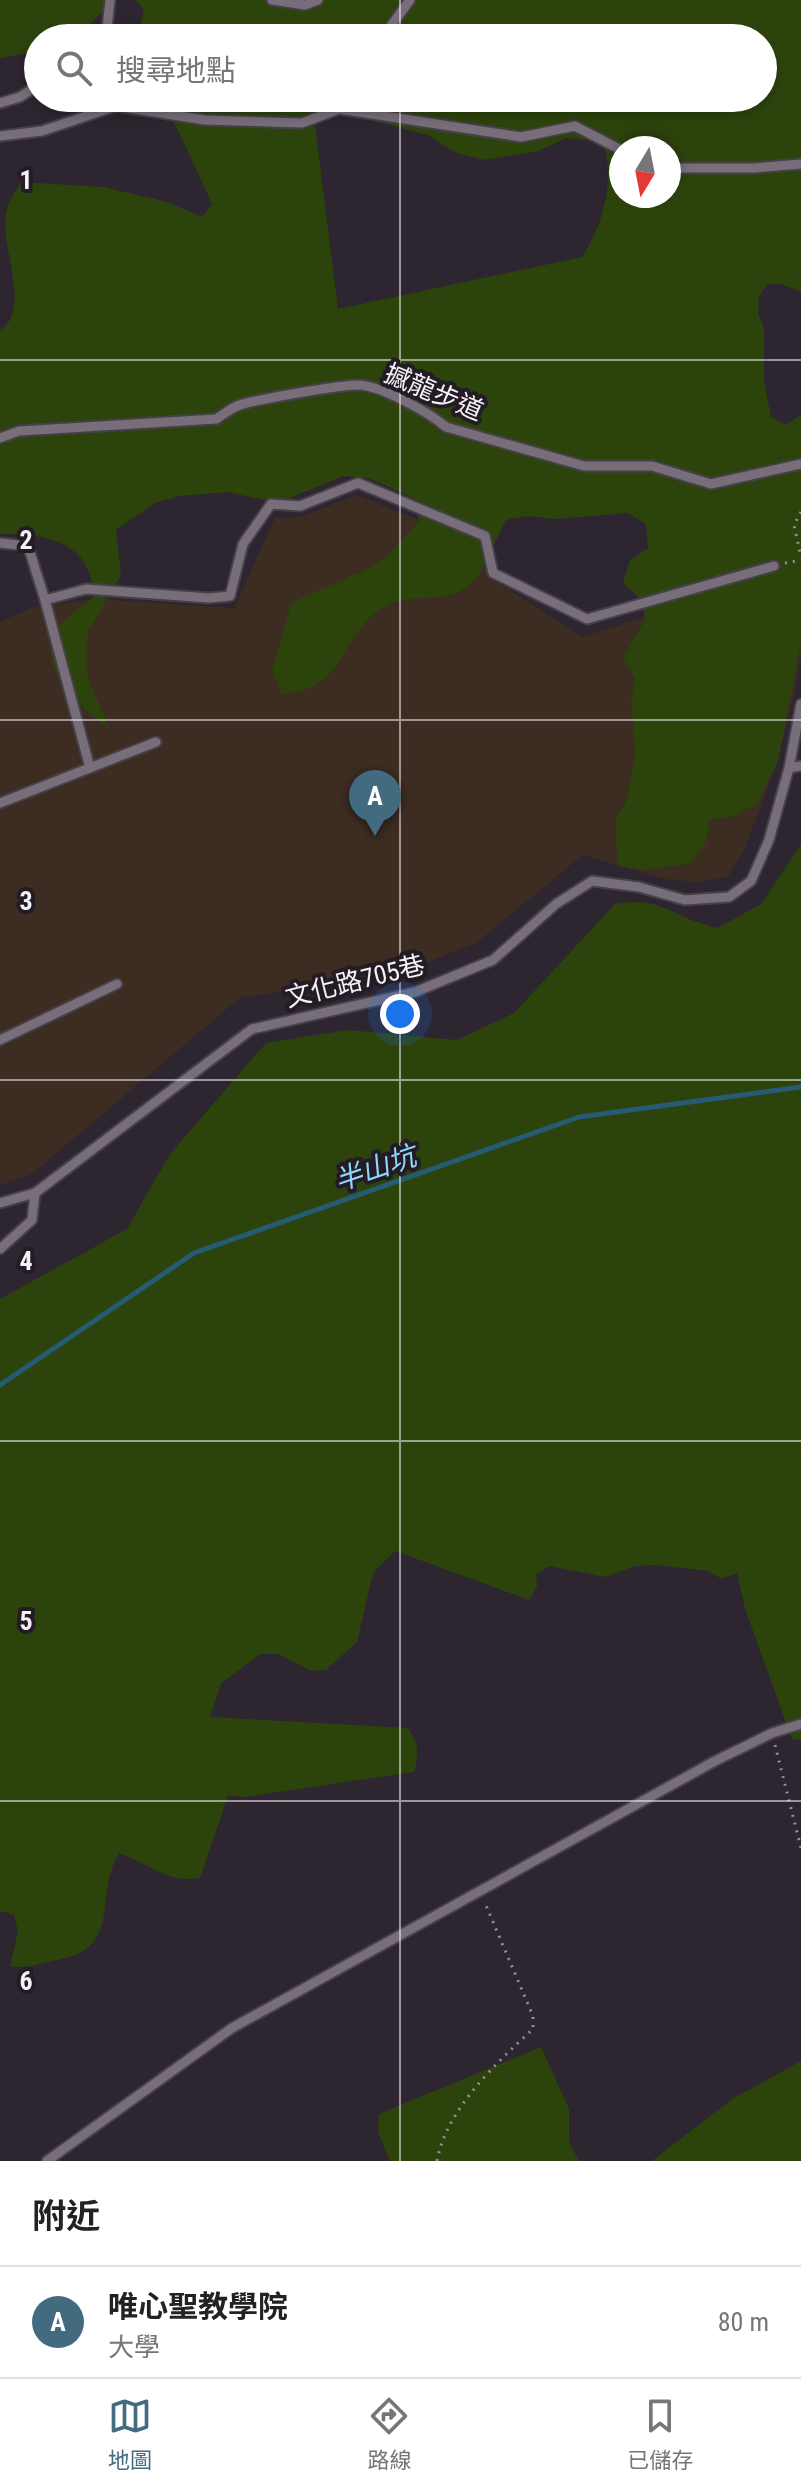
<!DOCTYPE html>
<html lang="zh-TW">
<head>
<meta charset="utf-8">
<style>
	:root { --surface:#fff; --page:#f2f2f2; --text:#222; --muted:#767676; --line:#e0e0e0; --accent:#426b7f }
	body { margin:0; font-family:"Roboto Condensed","Noto Sans TC",sans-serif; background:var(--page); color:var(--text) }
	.compass { position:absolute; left:609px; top:136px; width:72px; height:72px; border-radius:50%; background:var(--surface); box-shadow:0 4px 12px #0003; rotate:190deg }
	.you { position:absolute; left:400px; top:1014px; width:28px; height:28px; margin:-20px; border:6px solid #fff; border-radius:50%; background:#1a73e8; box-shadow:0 0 0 12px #1a73e833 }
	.badge { display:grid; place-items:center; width:52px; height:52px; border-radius:50%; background:var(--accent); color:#fff; font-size:26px; font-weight:700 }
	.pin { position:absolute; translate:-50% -66px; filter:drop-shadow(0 2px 4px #0008) }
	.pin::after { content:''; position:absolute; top:42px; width:28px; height:24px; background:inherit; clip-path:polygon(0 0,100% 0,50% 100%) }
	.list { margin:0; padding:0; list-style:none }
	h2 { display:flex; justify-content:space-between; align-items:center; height:104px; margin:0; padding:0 32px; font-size:34px }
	h2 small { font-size:26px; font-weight:400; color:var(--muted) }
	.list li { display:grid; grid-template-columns:52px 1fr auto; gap:24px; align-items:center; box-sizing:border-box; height:112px; padding:0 32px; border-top:2px solid var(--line) }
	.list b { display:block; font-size:30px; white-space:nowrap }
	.list p { margin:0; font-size:26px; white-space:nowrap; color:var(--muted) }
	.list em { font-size:26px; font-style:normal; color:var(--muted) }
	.icon { flex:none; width:44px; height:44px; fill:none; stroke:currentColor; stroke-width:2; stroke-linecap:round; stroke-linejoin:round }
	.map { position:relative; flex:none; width:801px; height:2161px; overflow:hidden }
	.search { position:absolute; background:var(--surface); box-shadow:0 4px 12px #0003; left:24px; right:24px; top:24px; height:88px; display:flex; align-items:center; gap:20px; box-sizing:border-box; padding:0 28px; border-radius:44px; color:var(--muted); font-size:30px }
	.sheet { height:216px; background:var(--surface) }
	nav { display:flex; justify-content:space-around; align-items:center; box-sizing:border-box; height:112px; border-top:2px solid var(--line); background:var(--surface); font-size:22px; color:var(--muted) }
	nav a { display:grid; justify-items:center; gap:4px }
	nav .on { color:var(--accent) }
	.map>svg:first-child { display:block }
	.education { fill:#3c2c22 }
	.green { fill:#2d430c; fill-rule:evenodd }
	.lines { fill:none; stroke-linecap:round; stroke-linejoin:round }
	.stream { stroke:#255c74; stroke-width:5 }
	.lane-casing { stroke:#464048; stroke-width:13 }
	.path { stroke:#969098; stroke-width:3; stroke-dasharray:2 6; stroke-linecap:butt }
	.lane { stroke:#776e7a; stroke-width:9 }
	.grid { fill:none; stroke:#f5f1f7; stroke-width:2; stroke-opacity:0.55 }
	.labels { text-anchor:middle; stroke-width:8; stroke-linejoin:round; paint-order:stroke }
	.street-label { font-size:26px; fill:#f5f1f7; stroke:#231c25 }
	.water-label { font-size:28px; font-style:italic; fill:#8fd7fb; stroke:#231c25 }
	.grid-label { font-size:26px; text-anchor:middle; font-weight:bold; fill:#f5f1f7; stroke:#231c25; stroke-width:8; stroke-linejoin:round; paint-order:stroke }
</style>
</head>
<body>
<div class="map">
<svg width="801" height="2161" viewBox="0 0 801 2161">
	<rect width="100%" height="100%" fill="#2d252f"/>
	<!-- education -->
	<path class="education" d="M356,495l121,48 17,37 88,57 184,-59 35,-5v84l-7,37 -16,67 -33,87 -17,29 -33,5 -31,-3 -81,-24 -107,88 -91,36 -144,18 -209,177 -32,11v-563l34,-15 63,-8 137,9 41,-90 26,-1z"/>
	<!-- green -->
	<g class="green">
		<path d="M0,0h116c-38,30 -22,38 -78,38v13l-38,7z"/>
		<path d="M136,0h665v292l-20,-8h-14l-8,13 -1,16 6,16v52l7,36 15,8 15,-10v228l-23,118 -21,43 -23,12 -24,4 -4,22 -14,21 -49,7 -25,-4 -3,-45 11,-19 9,-48 -4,-53 4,-22 -12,-21 22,-38 -4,-21 -18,-16 7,-23 18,-12 -2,-24 -18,-11 -72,6 -29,-3 -21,4c-9,16 -24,55 -36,65 -25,21 -59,6 -87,23 -45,27 -36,84 -102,86l-9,-25 20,-67 80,-35 17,-13 30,-33 -4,-22 -46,-21 -26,-2 -65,27 -51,-11 -47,4 -25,7 -39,27 5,45 -33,57 -2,25 3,24 21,48c-27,-19 -75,-60 -54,-98 7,-13 27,-25 38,-35 -3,-54 -47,-63 -94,-62v-204c30,-17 4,-78 5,-108 0,-16 8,-27 16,-40l82,5 65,15 34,15 10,-13 -34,-74 -19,-32h604v-60h-626l7,-28zM325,108l103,27 28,18 28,7 54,-9 28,-13 37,3c12,38 1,83 -21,116l-244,52 -23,-184zM621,148h48v48h-48z"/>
		<path d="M801,844v896l-9,-1 -47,-130 -8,-36 -15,6 -14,-8 -52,-6 -21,1 -30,11 -55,-11 -14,8 1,13 -8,13 -134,-49 -22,22 -16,69 -31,28 -15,1 -32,-17h-19l-39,30 -11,33 198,11c11,16 11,26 6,44l-170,25 -16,-1 -28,82c-32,6 -52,-15 -81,-25 -27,46 7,97 -67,108 -16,3 -25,8 -42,5l8,-35 -4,-16 -14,-4v-612l127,-70 43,-75 96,-111 82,-13 109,10 57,-27 101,-109c47,-9 61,16 103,24l43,-24z"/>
		<path d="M541,2047l28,62v33l10,19h-189l-12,-29 1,-18z"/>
		<path d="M801,2061v100h-149l80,-62z"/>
	</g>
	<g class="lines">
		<!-- stream -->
		<path class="stream" d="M0,1385l194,-132 385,-136 222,-30"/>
		<defs>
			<g id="lane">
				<path d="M272,0l33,5 13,-5"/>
				<path d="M106,38l4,-38"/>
				<path d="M382,38l28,-38"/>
				<path d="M0,103l20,-6 18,-12"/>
				<path d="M0,136l42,-5 74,-25 89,14 97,3 37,-14 182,28 54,-11 46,24"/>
				<path d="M669,168h85l47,-4"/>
				<path d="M0,438l19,-7 197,-12c7,-4 14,-10 21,-13 15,-6 103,-21 121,-21 22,0 72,28 88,42l138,39h68l59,18 90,-20"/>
				<path d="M0,543l28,3 17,54"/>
				<path d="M90,768l-45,-168 41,-11 123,9 21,-2 13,-52 28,-40 29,2 58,-23 127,53 8,37 94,46 187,-53"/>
				<path d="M789,768l12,-64"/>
				<path d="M0,803l156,-61"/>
				<path d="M0,1040l117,-56"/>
				<path d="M0,1203l35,-10 217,-164 163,-37 78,-32 63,-56 36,-23 47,6 46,13 44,-3 22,-16 18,-41 20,-72 12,-2"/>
				<path d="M0,1249l32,-29 3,-27"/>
				<path d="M47,2161l185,-133 483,-267 57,-28 29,-9"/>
			</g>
		</defs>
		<!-- lane casing -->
		<use href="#lane" class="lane-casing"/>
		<!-- path -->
		<g class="path">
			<path d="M801,512l-7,13 7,32"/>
			<path d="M785,563l16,-3"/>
			<path d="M775,1745l26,103"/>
			<path d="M437,2161c9,-51 59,-98 96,-132v-13l-48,-113"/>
		</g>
		<!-- lane -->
		<use href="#lane" class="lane"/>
	</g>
	<!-- grid -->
	<path class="grid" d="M400,0v38M400,98v2063M0,360h801M0,720h801M0,1080h801M0,1441h801M0,1801h801"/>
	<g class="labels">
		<!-- street labels -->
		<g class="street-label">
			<text transform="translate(434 392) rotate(23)" y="9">撼龍步道</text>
			<text transform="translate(355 981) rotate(-14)" y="9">文化路705巷</text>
		</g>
		<!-- water labels -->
		<g class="water-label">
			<text transform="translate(375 1168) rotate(-19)" y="10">半山坑</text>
		</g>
	</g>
	<g class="grid-label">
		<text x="26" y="189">1</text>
		<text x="26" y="549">2</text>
		<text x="26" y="910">3</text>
		<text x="26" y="1270">4</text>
		<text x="26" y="1630">5</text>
		<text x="26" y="1990">6</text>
	</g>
</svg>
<svg class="compass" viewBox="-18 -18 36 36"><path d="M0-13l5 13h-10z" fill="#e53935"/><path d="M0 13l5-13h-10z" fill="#767676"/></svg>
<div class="you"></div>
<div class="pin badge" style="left:375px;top:836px">A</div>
<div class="search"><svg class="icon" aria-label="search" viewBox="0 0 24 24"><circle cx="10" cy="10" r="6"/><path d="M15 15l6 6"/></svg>搜尋地點</div>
</div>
<section class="sheet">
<h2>附近<small></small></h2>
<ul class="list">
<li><span class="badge">A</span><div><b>唯心聖教學院</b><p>大學</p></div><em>80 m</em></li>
</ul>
</section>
<nav>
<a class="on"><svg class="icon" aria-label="map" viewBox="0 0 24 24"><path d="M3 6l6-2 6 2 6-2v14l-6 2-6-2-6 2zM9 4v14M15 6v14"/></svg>地圖</a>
<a><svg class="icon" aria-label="directions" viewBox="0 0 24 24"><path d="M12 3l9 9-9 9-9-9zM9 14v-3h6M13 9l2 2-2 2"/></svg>路線</a>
<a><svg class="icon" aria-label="saved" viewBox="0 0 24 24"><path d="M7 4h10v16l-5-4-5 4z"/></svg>已儲存</a>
</nav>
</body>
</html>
